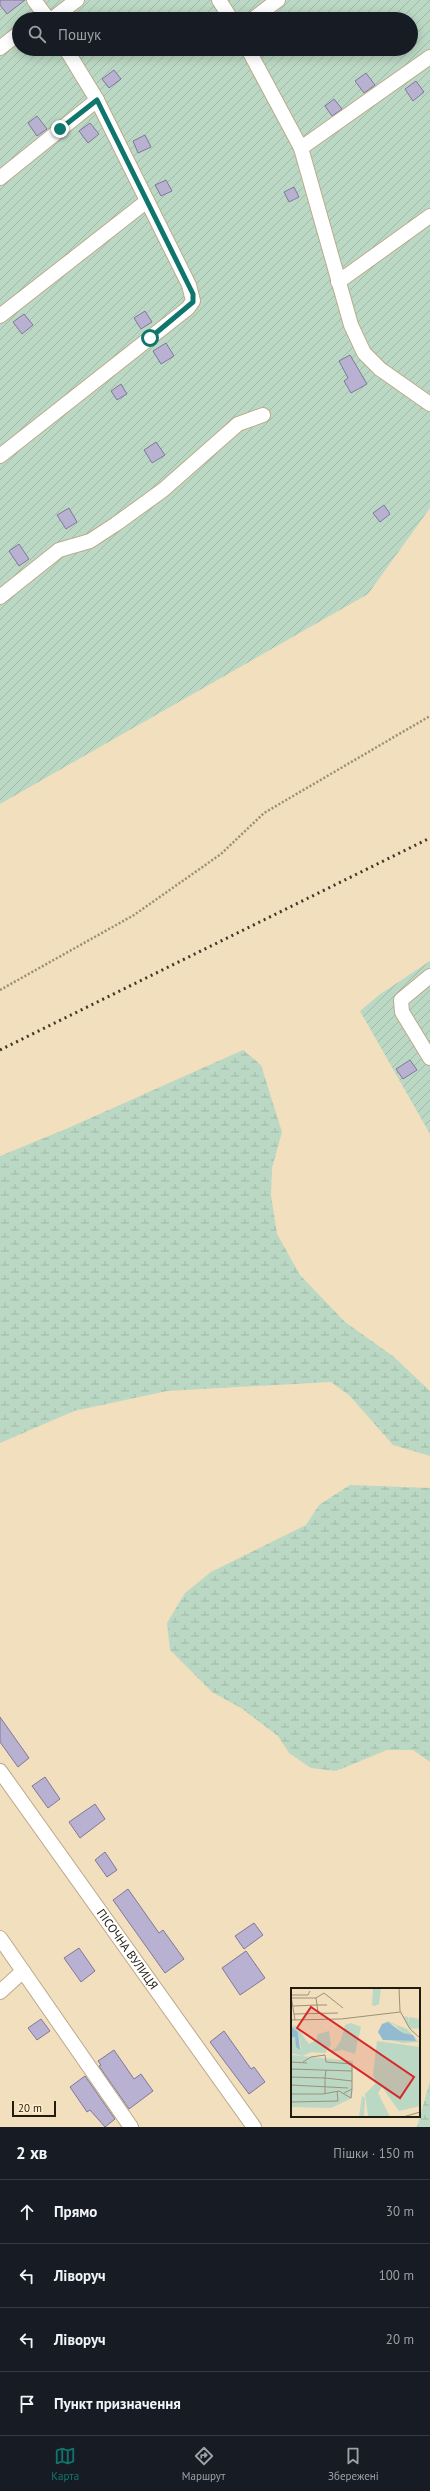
<!DOCTYPE html>
<html lang="uk">
<head>
<meta charset="utf-8">
<style>
	:root { --surface:#171b24; --page:#242831; --text:#f1f3f6; --muted:#9ea1a6; --line:#363941; --accent:#0f766e }
	body { margin:0; font-family:"PT Sans",sans-serif; background:var(--page); color:var(--text) }
	.scale { position:absolute; left:12px; bottom:10px; width:44px; box-sizing:border-box; padding-left:4px; border:2px solid #221b0f; border-top:0; font-size:11px; line-height:14px; white-space:nowrap; color:#221b0f; -webkit-text-stroke:3px #ffeccb; paint-order:stroke }
	.stop { position:absolute; width:12px; height:12px; margin:-9px; border:3px solid #0f766e; border-radius:50%; background:#fff }
	.stop.end { background:#0f766e; border-color:#fff; box-shadow:0 1px 4px #0008 }
	.list { margin:0; padding:0; list-style:none }
	h2 { display:flex; justify-content:space-between; align-items:center; height:52px; margin:0; padding:0 16px; font-size:17px }
	h2 small { font-size:13px; font-weight:400; color:var(--muted) }
	.list li { display:grid; grid-template-columns:26px 1fr auto; gap:12px; align-items:center; box-sizing:border-box; height:64px; padding:0 16px; border-top:1px solid var(--line) }
	.list b { display:block; font-size:15px; white-space:nowrap }
	.list em { font-size:13px; font-style:normal; color:var(--muted) }
	.icon { flex:none; width:22px; height:22px; fill:none; stroke:currentColor; stroke-width:2; stroke-linecap:round; stroke-linejoin:round }
	.map { position:relative; flex:none; width:430px; height:2127px; overflow:hidden }
	.search { position:absolute; background:var(--surface); box-shadow:0 2px 10px #0003; left:12px; right:12px; top:12px; height:44px; display:flex; align-items:center; gap:10px; box-sizing:border-box; padding:0 14px; border-radius:22px; color:var(--muted); font-size:15px }
	.sheet { height:308px; background:var(--surface) }
	nav { display:flex; justify-content:space-around; align-items:center; box-sizing:border-box; height:56px; border-top:1px solid var(--line); background:var(--surface); font-size:11px; color:var(--muted) }
	nav a { display:grid; justify-items:center; gap:2px }
	nav .on { color:var(--accent) }
	.map>svg:first-child { display:block }
	.wetland { fill:url(#wetland-marsh) }
	.garden { fill:url(#garden-furrows); fill-rule:evenodd }
	.building { fill:#b9b1d2; stroke:#807898 }
	.lines { fill:none; stroke-linecap:round; stroke-linejoin:round }
	.minor-casing { stroke:#bcab8b; stroke-width:16 }
	.path { stroke:#9b8e76; stroke-width:2.5; stroke-dasharray:2 2; stroke-linecap:butt }
	.minor { stroke:#fff; stroke-width:14 }
	.rail { stroke:#3f3728; stroke-width:3; stroke-dasharray:2 4; stroke-linecap:butt }
	.route { stroke:#0f766e; stroke-width:5 }
	.labels { text-anchor:middle; stroke-width:3.5; stroke-linejoin:round; paint-order:stroke }
	.street-label { font-size:12px; fill:#221b0f; stroke:#ffeccb }
	.inset-road { fill:none; stroke:#9e9178; stroke-width:1 }
	.view { fill:#d62828; fill-opacity:0.15; stroke:#d62828; stroke-width:2 }
	.inset-edge { fill:none; stroke:#221b0f; stroke-width:2 }
</style>
</head>
<body>
<div class="map">
<svg width="430" height="2127" viewBox="0 0 430 2127">
	<defs>
		<pattern id="wetland-marsh" width="20" height="14" patternUnits="userSpaceOnUse"><rect width="20" height="14" fill="#bbd8c4"/><path d="M1 5h8M5 5V1M11 12h8M15 12V8" fill="none" stroke="#a0b9a7"/></pattern>
		<pattern id="garden-furrows" width="10" height="10" patternUnits="userSpaceOnUse"><rect width="10" height="10" fill="#bbd8c4"/><path d="M-1 1l2-2M0 10L10 0M9 11l2-2" fill="none" stroke="#a0b9a7"/></pattern>
	</defs>
	<rect width="100%" height="100%" fill="#f1dfbe"/>
	<!-- wetland -->
	<g class="wetland">
		<path d="M243,1050l18,15 21,67 -10,36 -1,27 6,39 23,41 45,47 49,35 36,34v65l-37,-11 -43,-49 -19,-14 -164,9 -93,20 -74,32v-287l66,-27z"/>
		<path d="M350,1485l80,3v274l-17,-12h-26l-51,21 -25,-3 -22,-15 -11,-17 -37,-28 -29,-16 -42,-42 -3,-27 18,-30 26,-21 95,-47 13,-20z"/>
		<path d="M430,2081v46h-13z"/>
	</g>
	<!-- garden -->
	<g class="garden">
		<path d="M0,0h430v508l-62,86 -368,210zM19,19h392v30h-392z"/>
		<path d="M430,961v173l-70,-123 19,-16z"/>
	</g>
	<!-- building -->
	<g class="building">
		<path d="M0,0h25l-18,14 -7,-9z"/>
		<path d="M114,70l7,9 -12,9 -7,-9z"/>
		<path d="M366,73l9,12 -11,8 -9,-12z"/>
		<path d="M416,81l8,11 -11,9 -8,-12z"/>
		<path d="M334,99l8,10 -10,7 -7,-10z"/>
		<path d="M37,116l10,13 -10,7 -9,-13z"/>
		<path d="M90,123l9,11 -11,9 -9,-12z"/>
		<path d="M145,135l6,12 -13,6 -5,-12z"/>
		<path d="M166,180l6,11 -11,5 -6,-11z"/>
		<path d="M294,187l5,10 -10,5 -5,-10z"/>
		<path d="M145,311l7,11 -11,7 -7,-11z"/>
		<path d="M24,314l9,11 -11,9 -9,-12z"/>
		<path d="M166,343l8,13 -13,8 -8,-13z"/>
		<path d="M350,355l17,29 -16,9 -7,-12 4,-3 -9,-17z"/>
		<path d="M121,384l6,10 -10,6 -6,-9z"/>
		<path d="M156,442l9,13 -13,8 -8,-13z"/>
		<path d="M384,505l6,9 -10,8 -7,-9z"/>
		<path d="M69,508l8,14 -11,7 -9,-14z"/>
		<path d="M19,544l10,15 -10,7 -10,-15z"/>
		<path d="M410,1060l7,10 -14,9 -7,-10z"/>
		<path d="M0,1717l29,41 -11,9 -18,-25z"/>
		<path d="M45,1777l15,22 -12,9 -16,-22z"/>
		<path d="M95,1804l10,15 -25,19 -11,-16z"/>
		<path d="M105,1852l12,18 -10,7 -12,-17z"/>
		<path d="M128,1889l31,44 4,-3 21,29 -19,14 -52,-73z"/>
		<path d="M254,1923l9,12 -19,14 -9,-13z"/>
		<path d="M79,1948l16,23 -14,11 -17,-24z"/>
		<path d="M246,1951l19,27 -25,17 -18,-27z"/>
		<path d="M41,2019l9,12 -13,9 -9,-12z"/>
		<path d="M224,2031l27,38 3,-2 11,15 -16,12 -39,-52z"/>
		<path d="M114,2050l20,29 7,-5 12,17 -24,18 -30,-43 2,-1 -3,-4z"/>
		<path d="M85,2076l30,43 -10,8 -15,-17 -3,2 -17,-25z"/>
	</g>
	<g class="lines">
		<defs>
			<g id="minor">
				<path d="M34,0l14,19"/>
				<path d="M219,0l12,19"/>
				<path d="M52,19l25,-19"/>
				<path d="M253,19l25,-19"/>
				<path d="M0,48l19,-15"/>
				<path d="M248,49l53,99 50,177 13,28 16,16 50,35"/>
				<path d="M301,148l129,-91"/>
				<path d="M0,178l97,-78"/>
				<path d="M338,282l92,-66"/>
				<path d="M0,316l147,-115"/>
				<path d="M0,456l188,-148 5,-7 -4,-16 -92,-185 -31,-51"/>
				<path d="M0,597l59,-47 31,-9 26,-17 47,-34 75,-66 25,-9"/>
				<path d="M430,976l-29,24 1,12 28,46"/>
				<path id="s1" d="M0,1771l254,356"/>
				<path d="M0,1938l131,189"/>
				<path d="M0,1992l23,-21"/>
			</g>
		</defs>
		<!-- minor casing -->
		<use href="#minor" class="minor-casing"/>
		<!-- path -->
		<path class="path" d="M0,990l134,-75 87,-61 43,-41 166,-97"/>
		<!-- minor -->
		<use href="#minor" class="minor"/>
		<!-- rail -->
		<path class="rail" d="M0,1050l430,-212"/>
	</g>
	<g class="lines">
		<!-- route -->
		<path class="route" d="M60,129l37,-29 96,194v8l-43,36"/>
	</g>
	<g class="labels">
		<!-- street labels -->
		<g class="street-label">
			<text dy="4" stroke="none"><textPath href="#s1" startOffset="219">ПІСОЧНА ВУЛИЦЯ</textPath></text>
		</g>
	</g>
	<!-- overview -->
	<g transform="translate(291 1988)">
		<rect width="129" height="129" fill="#f1dfbe"/>
		<path d="M82,0h8l-2,16 -4,2 -3,-1zM112,28l5,1 1,6v-6l11,2v9l-10,1zM71,108l3,2 -1,19h-5z" fill="#bbd8c4"/>
		<path d="M96,33l20,8 12,13 -16,1 -13,-3 26,1 -5,-6 -8,-2 -8,-8 -9,-3 -4,2zM60,35l10,4 -6,27 -12,-4 -14,2 7,-4 5,-8 4,-15zM0,37l5,1 13,18 7,-4 2,-6 11,-3 2,14 -6,8 -14,-1 -8,4 -12,-3v-17l4,1 1,9 5,3 -3,-17z" fill="#bbd8c4"/>
		<path d="M86,53l43,6v59l-21,5 -17,-24 -4,6 12,24 -22,-1 -3,-22 11,-11 -3,-8zM0,67l62,6 -1,37 -21,10 -40,-1z" fill="#bbd8c4"/>
		<path d="M97,34l15,11 10,2 3,6 -33,-1 -5,-8 4,-8zM0,38l7,6 2,18 -4,-3 -1,-10h-4z" fill="#92bbd1"/>
		<path class="inset-road" d="M108,0l1,23 10,18 10,9M0,7h17l2,-4M0,8l4,24M0,10h25l8,-5 19,15M2,18l24,-1 -1,-7M27,25l-1,-8h10M3,26l44,-1M0,32l50,-1 59,-7M0,74l16,1M12,74l8,-5 14,-2 1,7 26,2v7M0,81l61,2v10M0,89l34,1 1,-8M0,97l57,3M0,106h32l16,-3 12,7 1,-9 -8,4M34,106v-16l27,3v8M0,114l47,-1 -1,-10M112,129l17,-5"/>
		<path class="view" d="M20,19l103,70 -14,21 -103,-70z"/>
		<rect width="129" height="129" class="inset-edge"/>
	</g>
</svg>
<div class="scale">20 m</div>
<div class="stop" style="left:150px;top:338px"></div>
<div class="stop end" style="left:60px;top:129px"></div>
<div class="search"><svg class="icon" aria-label="search" viewBox="0 0 24 24"><circle cx="10" cy="10" r="6"/><path d="M15 15l6 6"/></svg>Пошук</div>
</div>
<section class="sheet">
<h2>2 хв<small>Пішки · 150 m</small></h2>
<ul class="list">
<li><svg class="icon" aria-label="ahead" viewBox="0 0 24 24"><path d="M12 20V5M6 11l6-6 6 6"/></svg><div><b>Прямо</b></div><em>30 m</em></li>
<li><svg class="icon" aria-label="left" viewBox="0 0 24 24"><path d="M17 20v-9H6M10 6l-5 5 5 5"/></svg><div><b>Ліворуч</b></div><em>100 m</em></li>
<li><svg class="icon" aria-label="left" viewBox="0 0 24 24"><path d="M17 20v-9H6M10 6l-5 5 5 5"/></svg><div><b>Ліворуч</b></div><em>20 m</em></li>
<li><svg class="icon" aria-label="arrive" viewBox="0 0 24 24"><path d="M6 21V4h12l-3 4 3 4H6"/></svg><div><b>Пункт призначення</b></div></li>
</ul>
</section>
<nav>
<a class="on"><svg class="icon" aria-label="map" viewBox="0 0 24 24"><path d="M3 6l6-2 6 2 6-2v14l-6 2-6-2-6 2zM9 4v14M15 6v14"/></svg>Карта</a>
<a><svg class="icon" aria-label="directions" viewBox="0 0 24 24"><path d="M12 3l9 9-9 9-9-9zM9 14v-3h6M13 9l2 2-2 2"/></svg>Маршрут</a>
<a><svg class="icon" aria-label="saved" viewBox="0 0 24 24"><path d="M7 4h10v16l-5-4-5 4z"/></svg>Збережені</a>
</nav>
</body>
</html>
